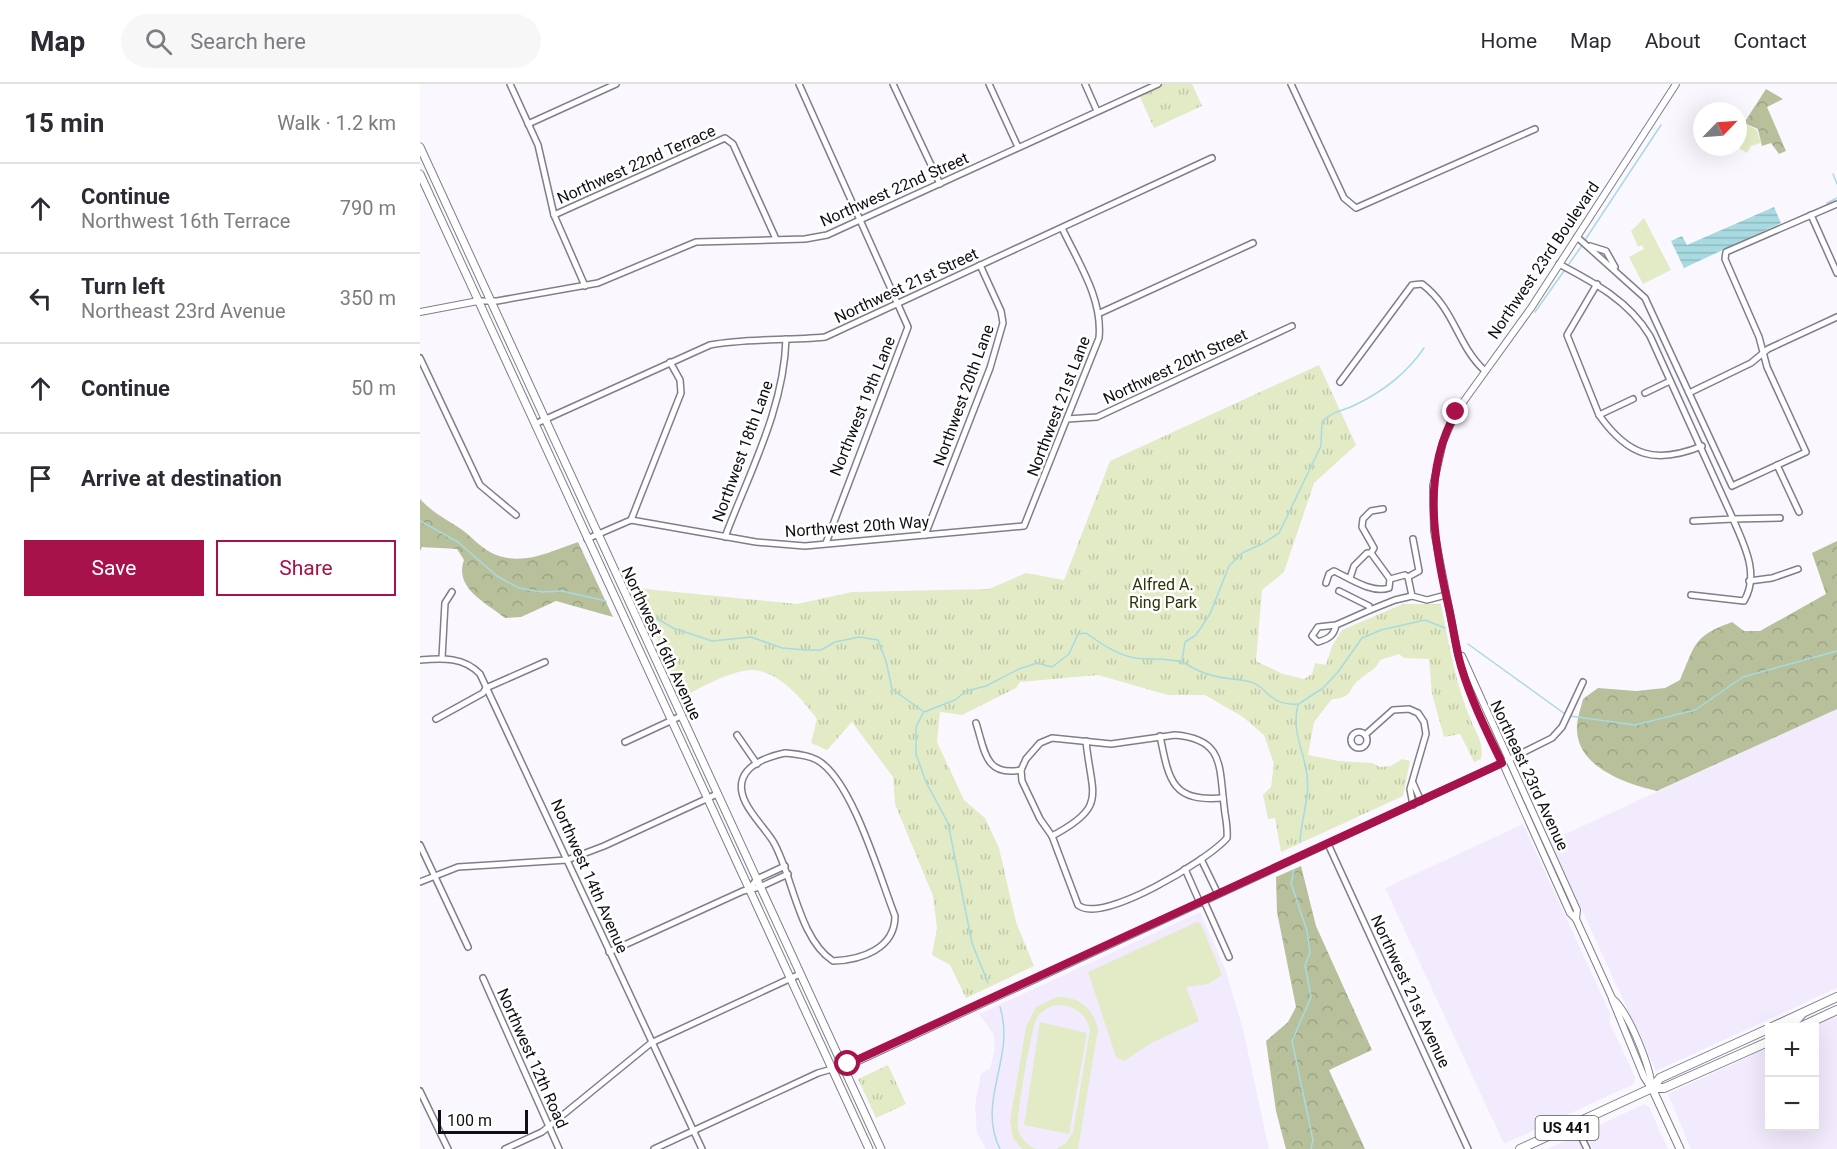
<!DOCTYPE html>
<html lang="en">
<head>
<meta charset="utf-8">
<style>
	:root { --surface:#fff; --page:#f7f7f7; --text:#2b2b33; --muted:#7c7c81; --line:#e1e1e2; --accent:#a7124a }
	body { margin:0; font-family:Roboto,sans-serif; background:var(--page); color:var(--text) }
	.controls { position:absolute; right:18px; bottom:18px; display:grid; overflow:hidden; border-radius:0px; box-shadow:0 6px 24px #0002 }
	.controls button { width:54px; height:54px; display:grid; place-items:center; padding:0; border:0; border-bottom:2px solid var(--line); background:var(--surface); color:var(--text); font:30px sans-serif }
	.compass { position:absolute; left:1273px; top:18px; width:54px; height:54px; border-radius:50%; background:var(--surface); box-shadow:0 6px 24px #0002; rotate:65deg }
	.scale { position:absolute; left:18px; bottom:15px; width:90px; box-sizing:border-box; padding-left:6px; border:3px solid #100f13; border-top:0; font-size:16px; line-height:21px; white-space:nowrap; color:#100f13; -webkit-text-stroke:4px #fff; paint-order:stroke }
	.stop { position:absolute; width:18px; height:18px; margin:-14px; border:4px solid #a7124a; border-radius:50%; background:#fff }
	.stop.end { background:#a7124a; border-color:#fff; box-shadow:0 2px 6px #0008 }
	.list { margin:0; padding:0; list-style:none }
	h2 { display:flex; justify-content:space-between; align-items:center; height:78px; margin:0; padding:0 24px; font-size:26px }
	h2 small { font-size:20px; font-weight:400; color:var(--muted) }
	.list li { display:grid; grid-template-columns:39px 1fr auto; gap:18px; align-items:center; box-sizing:border-box; height:90px; padding:0 24px; border-top:2px solid var(--line) }
	.list b { display:block; font-size:22px; white-space:nowrap }
	.list p { margin:0; font-size:20px; white-space:nowrap; color:var(--muted) }
	.list em { font-size:20px; font-style:normal; color:var(--muted) }
	.actions { display:flex; gap:12px; padding:18px 24px }
	.actions a { flex:1; padding:14px 0; border:2px solid var(--accent); border-radius:0px; text-align:center; font-size:21px; color:var(--accent) }
	.actions .main { background:var(--accent); color:#fff }
	.icon { flex:none; width:33px; height:33px; fill:none; stroke:currentColor; stroke-width:2; stroke-linecap:round; stroke-linejoin:round }
	.map { position:relative; flex:none; width:1417px; height:1065px; overflow:hidden }
	header { display:flex; align-items:center; gap:36px; box-sizing:border-box; height:84px; padding:0 30px; background:var(--surface); border-bottom:2px solid var(--line) }
	header strong { font-size:28px }
	nav { display:flex; gap:33px; margin-inline-start:auto; font-size:21px }
	.search { width:420px; height:54px; background:var(--page); display:flex; align-items:center; gap:15px; box-sizing:border-box; padding:0 21px; border-radius:33px; color:var(--muted); font-size:22px }
	main { display:flex }
	aside { flex:1; background:var(--surface) }
	.map>svg:first-child { display:block }
	.built { fill:#f2ebfd }
	.green { fill:#e2ebc5 }
	.forest { fill:url(#forest-crowns) }
	.park { fill:url(#park-tufts) }
	.water { fill:url(#water-rules) }
	.lines { fill:none; stroke-linecap:round; stroke-linejoin:round }
	.stream { stroke:#a8dae1; stroke-width:1.5 }
	.minor-casing { stroke:#827d8a; stroke-width:8 }
	.tertiary-casing { stroke:#827d8a; stroke-width:8 }
	.secondary-casing { stroke:#827d8a; stroke-width:9 }
	.primary-casing { stroke:#827d8a; stroke-width:10 }
	.minor { stroke:#fff; stroke-width:5 }
	.tertiary { stroke:#fff; stroke-width:6 }
	.secondary { stroke:#fff; stroke-width:7 }
	.primary { stroke:#fff; stroke-width:8 }
	.route { stroke:#a7124a; stroke-width:8 }
	.labels { text-anchor:middle; stroke-width:5; stroke-linejoin:round; paint-order:stroke }
	.shield { fill:#fff; stroke:#58575a; stroke-width:1.5 }
	.shield-label { font-size:15px; font-weight:bold; fill:#100f13 }
	.street-label { font-size:16px; fill:#100f13; stroke:#fff }
	.park-label { font-size:16px; fill:#2d3406; stroke:#fff }
</style>
</head>
<body>
<header>
<strong>Map</strong>
<div class="search"><svg class="icon" aria-label="search" viewBox="0 0 24 24"><circle cx="10" cy="10" r="6"/><path d="M15 15l6 6"/></svg>Search here</div>
<nav><a>Home</a><a>Map</a><a>About</a><a>Contact</a></nav>
</header>
<main>
<aside>
<h2>15 min<small>Walk · 1.2 km</small></h2>
<ul class="list">
<li><svg class="icon" aria-label="ahead" viewBox="0 0 24 24"><path d="M12 20V5M6 11l6-6 6 6"/></svg><div><b>Continue</b><p>Northwest 16th Terrace</p></div><em>790 m</em></li>
<li><svg class="icon" aria-label="left" viewBox="0 0 24 24"><path d="M17 20v-9H6M10 6l-5 5 5 5"/></svg><div><b>Turn left</b><p>Northeast 23rd Avenue</p></div><em>350 m</em></li>
<li><svg class="icon" aria-label="ahead" viewBox="0 0 24 24"><path d="M12 20V5M6 11l6-6 6 6"/></svg><div><b>Continue</b></div><em>50 m</em></li>
<li><svg class="icon" aria-label="arrive" viewBox="0 0 24 24"><path d="M6 21V4h12l-3 4 3 4H6"/></svg><div><b>Arrive at destination</b></div></li>
</ul>
<div class="actions"><a class="main">Save</a><a>Share</a></div>
</aside>
<div class="map">
<svg width="1417" height="1065" viewBox="0 0 1417 1065">
	<defs>
		<pattern id="forest-crowns" width="20" height="18" patternUnits="userSpaceOnUse" patternTransform="scale(1.5)"><rect width="20" height="18" fill="#b7c09a"/><path d="M2 6a3 3 0 1 1 6 0M12 15a3 3 0 1 1 6 0" fill="none" stroke="#9ca484"/></pattern>
		<pattern id="park-tufts" width="24" height="20" patternUnits="userSpaceOnUse" patternTransform="scale(1.5)"><rect width="24" height="20" fill="#e2ebc5"/><path d="M3 7l-1-3M5 7V3M7 7l1-3M15 17l-1-3M17 17v-4M19 17l1-3" fill="none" stroke="#c1c8a8"/></pattern>
		<pattern id="water-rules" width="6" height="5" patternUnits="userSpaceOnUse" patternTransform="scale(1.5)"><rect width="6" height="5" fill="#a8dae1"/><path d="M0 2.5h6" fill="none" stroke="#90bac0"/></pattern>
	</defs>
	<rect width="100%" height="100%" fill="#faf8fe"/>
	<!-- built -->
	<g class="built">
		<path d="M1417,625v279l-181,83 -106,-230z"/>
		<path d="M1103,740l87,189v10l25,54 -1,7 -130,60 -119,-256z"/>
		<path d="M780,828l25,56 18,61 26,120h-283l-9,-16 -2,-28 6,-31 9,-6 5,-20 -2,-15 -14,-19z"/>
		<path d="M1417,932v133h-146l-23,-55 101,-47 1,79h44v-98l-2,-1z"/>
		<path d="M1224,1020l5,3 19,42h-75l-8,-17z"/>
		<path d="M1157,1051l7,14h-37z"/>
	</g>
	<!-- green -->
	<g class="green">
		<path d="M1327,41l10,5 4,13 -10,3 -4,7 -7,-4 -2,-17z"/>
		<path d="M1224,134l27,52 -28,14 -14,-27 15,-8 -2,-4 -4,2 -7,-16z"/>
		<path d="M777,838l4,2 21,51 -14,9 -22,3 13,34 -48,22 -27,18 -8,-4 -28,-85z"/>
		<path d="M637,913c21,-1 36,11 41,32l-20,120h-22l10,-6 7,-11 17,-102c-5,-25 -38,-35 -53,-12 -6,11 -21,99 -19,111 3,10 9,16 18,20h-14l-9,-11 -3,-17 16,-94 10,-20z"/>
		<path d="M620,938l47,11 -18,101 -45,-9z"/>
	</g>
	<!-- forest -->
	<g class="forest">
		<path d="M1346,5l17,10 -16,8 19,44 -7,3 -8,-11 -9,3 -4,-17 -14,-6z"/>
		<path d="M0,415c13,14 26,20 41,30 10,7 18,17 29,23 30,16 59,0 88,-10l35,75 -57,-16 -35,16 -16,1c-20,-16 -51,-30 -41,-58l-7,-11 -35,-2 -2,4z"/>
		<path d="M1417,457v168l-180,82c-30,-7 -78,-23 -80,-60 -1,-10 4,-23 6,-32l15,-11 38,3 29,-3 15,-8c16,-36 12,-43 52,-58l12,9h16l66,-37 -14,-41z"/>
		<path d="M881,782l15,60 56,124 -43,20 36,79h-79l-10,-38 -10,-70 22,-19 8,-15 -19,-95 -1,-35z"/>
	</g>
	<!-- park -->
	<g class="park">
		<path d="M743,0h29l10,22 -48,22 -15,-33z"/>
		<path d="M899,281l37,80 -42,38 -30,89 -22,18 -6,71 27,13 21,5 8,-5 3,-11 11,2 6,-19 10,-16 61,-26h38c8,41 15,81 31,119 6,13 12,22 9,36l-7,3 -14,-28 -16,3 -12,-43 -3,-35 -25,-1 -5,-4 -19,6c-5,11 -11,11 -20,19 -13,10 -6,19 -28,20l-18,23 -6,33 31,6 33,2 8,4 11,-1 11,-7 8,2 -7,35 -122,56 -6,-34 -7,1 -5,-24 8,-8 3,-23 -10,-29 -21,-18 -38,-22h-37l-70,-20 -78,7 -4,6 -54,27 -22,-3 -3,30 27,58 21,18 14,30 17,74 18,44 -68,32 -16,-33 -18,-10 5,-27 -4,-32 -38,-92 -2,-27 -41,-55 -25,28 -16,-7 6,-24c-16,-21 -43,-55 -74,-48 -21,4 -42,17 -61,26l-46,-109 161,16 55,-12 137,-3 37,-16 38,7 46,-119z"/>
		<path d="M468,981l18,39 -30,14 -18,-39z"/>
	</g>
	<!-- water -->
	<path class="water" d="M1354,123l7,16 -97,45 -13,-27 11,-5 5,9z"/>
	<g class="lines">
		<!-- stream -->
		<g class="stream">
			<path d="M1413,90l4,10"/>
			<path d="M1407,119l10,-5"/>
			<path d="M1165,156l76,-115"/>
			<path d="M1149,180l14,-20"/>
			<path d="M1115,228l29,-41"/>
			<path d="M0,437l38,21 39,34 22,12 23,4 20,-1 44,10"/>
			<path d="M221,525l32,19 39,13 39,-4 31,11 23,2h16l14,-8 24,-5 19,3 8,21 6,28 32,23 31,-12 11,-9 20,-5 33,-17 18,-6 15,4 17,-13 9,-20 8,-1c14,10 31,22 49,25 15,2 32,0 46,4 7,2 14,8 21,10 15,7 29,6 45,9 22,4 19,25 52,23"/>
			<path d="M1048,560l97,70"/>
			<path d="M762,577l3,-19 11,-7 14,-21 19,-48 13,-13 22,-10 15,-10 42,-87 1,-24c12,-12 19,-10 33,-17 27,-13 52,-32 69,-57"/>
			<path d="M880,619l23,-15 15,-16 24,-34 19,-8 44,-10 20,8"/>
			<path d="M878,621c-7,25 6,46 9,70 3,23 -6,44 -7,67"/>
			<path d="M503,629l-7,14v27l10,28 22,41 24,120 16,40"/>
			<path d="M1150,632l65,9 60,-15 48,-33 94,-26"/>
			<path d="M874,786l-3,13 16,48 3,22 -5,12 6,32 -19,44 21,99 -2,9"/>
			<path d="M580,923c16,51 -24,93 0,142"/>
		</g>
		<defs>
			<g id="minor">
				<path d="M90,0l28,61 16,70 31,71"/>
				<path d="M379,0l109,243 -82,216"/>
				<path d="M473,0l47,100"/>
				<path d="M569,0l29,63"/>
				<path d="M665,0l12,27"/>
				<path d="M871,0l53,114 12,10 179,-79"/>
				<path d="M108,40l88,-40"/>
				<path d="M134,131l171,-77 8,6 43,95"/>
				<path d="M1391,131l26,58"/>
				<path d="M1157,153l68,61 87,188 74,-34 -39,-85 -8,-30 -34,-78 1,-7 111,-48"/>
				<path d="M1170,162l16,5 9,16"/>
				<path d="M1139,180c36,19 70,37 91,72l83,183 -40,2"/>
				<path d="M1177,200l-30,51 32,80"/>
				<path d="M58,217h19l101,-18 98,-41 109,-3 22,-4 331,-151"/>
				<path d="M680,229l153,-70"/>
				<path d="M0,274l60,127 36,30"/>
				<path d="M920,298l72,-97 10,-1c33,25 35,61 62,86"/>
				<path d="M1225,309l25,-12"/>
				<path d="M1269,309l62,-30 17,-14 69,-32"/>
				<path d="M1213,315l-34,16c29,41 56,50 103,31"/>
				<path d="M647,335l30,-2 195,-91"/>
				<path d="M115,340l175,-79c38,-7 76,-4 115,-8l387,-179"/>
				<path d="M1357,381l22,47"/>
				<path d="M211,436l50,-127 -1,-13 -10,-18"/>
				<path d="M505,451l65,-167 13,-45 -2,-12 -21,-46"/>
				<path d="M305,453c24,-64 59,-128 61,-198"/>
				<path d="M167,455l44,-19 125,22 49,4 219,-20 75,-188c4,-39 -21,-76 -37,-110"/>
				<path d="M993,455l6,32 -11,6 4,19 15,4 19,-5"/>
				<path d="M951,469l3,-5 -12,-21 1,-8 8,-8 12,-2"/>
				<path d="M970,495l15,-4 3,2"/>
				<path d="M1329,497l23,-3 26,-9"/>
				<path d="M906,499l3,-9 5,-3c15,7 38,23 55,17l1,-9 -19,-26h-4l-13,13 -4,12"/>
				<path d="M919,507l30,15 1,4 25,-10 17,-4"/>
				<path d="M1271,511l53,6c16,-27 0,-56 -11,-82l47,-1"/>
				<path d="M916,541l-18,2 -6,9 6,6c10,-3 16,-6 18,-17l34,-15"/>
				<path d="M22,574l3,-55 7,-11"/>
				<path d="M0,576c23,-2 44,-3 60,14l222,475"/>
				<path d="M16,635l47,-26 3,-5 59,-26"/>
				<path d="M556,639c9,28 9,54 45,47"/>
				<circle cx="939" cy="656" r="8"/>
				<path d="M317,651l20,29"/>
				<path d="M755,651c49,4 44,31 49,70 1,12 4,21 3,33 -19,22 -125,87 -149,67l-26,-69 -12,-17 -18,-38 -1,-11 5,-11 14,-16 12,-5 59,6z"/>
				<path d="M945,651l28,-25 16,-1 9,4 6,9 2,12 -16,55 3,16"/>
				<path d="M740,652c9,45 12,66 63,62"/>
				<path d="M205,658l56,-26"/>
				<path d="M365,669c11,1 23,2 32,7 35,19 63,118 78,156 0,33 -34,44 -62,45 -34,-22 -40,-84 -59,-118 -10,-18 -40,-42 -31,-65 6,-15 28,-22 42,-25z"/>
				<path d="M1086,677l46,-23 10,-11 21,-45"/>
				<path d="M993,699l8,18"/>
				<path d="M632,752c57,-30 39,-41 34,-95"/>
				<path d="M908,760l140,305"/>
				<path d="M0,761l48,102"/>
				<path d="M781,775l17,35"/>
				<path d="M765,785l15,34"/>
				<path d="M0,798l38,-15 109,-7 37,-14 113,-52"/>
				<path d="M329,805l8,-10 28,-13"/>
				<path d="M784,817l25,56"/>
				<path d="M189,868l134,-61 17,-4 28,-13"/>
				<path d="M63,894l76,171"/>
				<path d="M0,1007l28,58"/>
				<path d="M1155,1040l12,25"/>
				<path d="M85,1065l37,-17 109,-89 149,-69"/>
				<path d="M234,1065l164,-76 14,-4"/>
			</g>
			<g id="tertiary">
				<path d="M0,228l58,-11"/>
				<path d="M1042,572l115,254 -1,9"/>
				<path d="M1192,915l32,78 7,11"/>
				<path d="M412,985l22,-6 648,-300"/>
				<path d="M1232,1004c-2,-22 -23,-76 -40,-90l-36,-79 -6,-6 -102,-227 -10,-32 -24,-123 -1,-45 10,-44 13,-30 75,-104 145,-224"/>
			</g>
			<g id="secondary">
				<path d="M0,63l461,1002"/>
				<path d="M0,90l449,975"/>
				<path d="M1232,1004l28,61"/>
			</g>
			<g id="primary">
				<path d="M1350,944l67,-31"/>
				<path d="M1370,944l11,-13"/>
				<path d="M1378,944l39,-18"/>
				<path d="M1232,1004l8,-10 110,-50"/>
				<path d="M1100,1065l132,-61h12l106,-47"/>
			</g>
		</defs>
		<!-- minor casing -->
		<use href="#minor" class="minor-casing"/>
		<!-- tertiary casing -->
		<use href="#tertiary" class="tertiary-casing"/>
		<!-- secondary casing -->
		<use href="#secondary" class="secondary-casing"/>
		<!-- primary casing -->
		<use href="#primary" class="primary-casing"/>
		<!-- minor -->
		<use href="#minor" class="minor"/>
		<!-- tertiary -->
		<use href="#tertiary" class="tertiary"/>
		<!-- secondary -->
		<use href="#secondary" class="secondary"/>
		<!-- primary -->
		<use href="#primary" class="primary"/>
	</g>
	<g class="lines">
		<!-- route -->
		<path class="route" d="M428,980l654,-301c-15,-31 -31,-63 -41,-97 -6,-20 -8,-42 -13,-62 -15,-65 -26,-131 8,-192"/>
	</g>
	<g class="labels">
		<!-- shield labels -->
		<rect class="shield" x="1115.5" y="1032" width="63" height="24" rx="4.5"/>
		<g class="shield-label">
			<text x="1147" y="1049">US 441</text>
		</g>
		<!-- street labels -->
		<g class="street-label">
			<text transform="translate(216 80) rotate(-24)" y="6">Northwest 22nd Terrace</text>
			<text transform="translate(474 105) rotate(-24)" y="6">Northwest 22nd Street</text>
			<text transform="translate(1123 176) rotate(-56)" y="6">Northwest 23rd Boulevard</text>
			<text transform="translate(486 201) rotate(-25)" y="6">Northwest 21st Street</text>
			<text transform="translate(755 282) rotate(-25)" y="6">Northwest 20th Street</text>
			<text transform="translate(543 311) rotate(-70)" y="6">Northwest 20th Lane</text>
			<text transform="translate(442 322) rotate(-68)" y="6">Northwest 19th Lane</text>
			<text transform="translate(638 322) rotate(-69)" y="6">Northwest 21st Lane</text>
			<text transform="translate(322 367) rotate(-70)" y="6">Northwest 18th Lane</text>
			<text transform="translate(437 442) rotate(-4)" y="6">Northwest 20th Way</text>
			<text transform="translate(242 559) rotate(65)" y="6">Northwest 16th Avenue</text>
			<text transform="translate(1110 691) rotate(65)" y="6">Northeast 23rd Avenue</text>
			<text transform="translate(170 792) rotate(66)" y="6">Northwest 14th Avenue</text>
			<text transform="translate(991 907) rotate(65)" y="6">Northwest 21st Avenue</text>
			<text transform="translate(113 974) rotate(66)" y="6">Northwest 12th Road</text>
		</g>
		<!-- park labels -->
		<g class="park-label">
			<text x="743" y="506">Alfred A.<tspan x="743" dy="18">Ring Park</tspan></text>
		</g>
	</g>
</svg>
<div class="controls">
<button>+</button>
<button>−</button>
</div>
<svg class="compass" viewBox="-18 -18 36 36"><path d="M0-13l5 13h-10z" fill="#e53935"/><path d="M0 13l5-13h-10z" fill="#7c7c81"/></svg>
<div class="scale">100 m</div>
<div class="stop" style="left:428px;top:980px"></div>
<div class="stop end" style="left:1036px;top:328px"></div>
</div>
</main>
</body>
</html>
